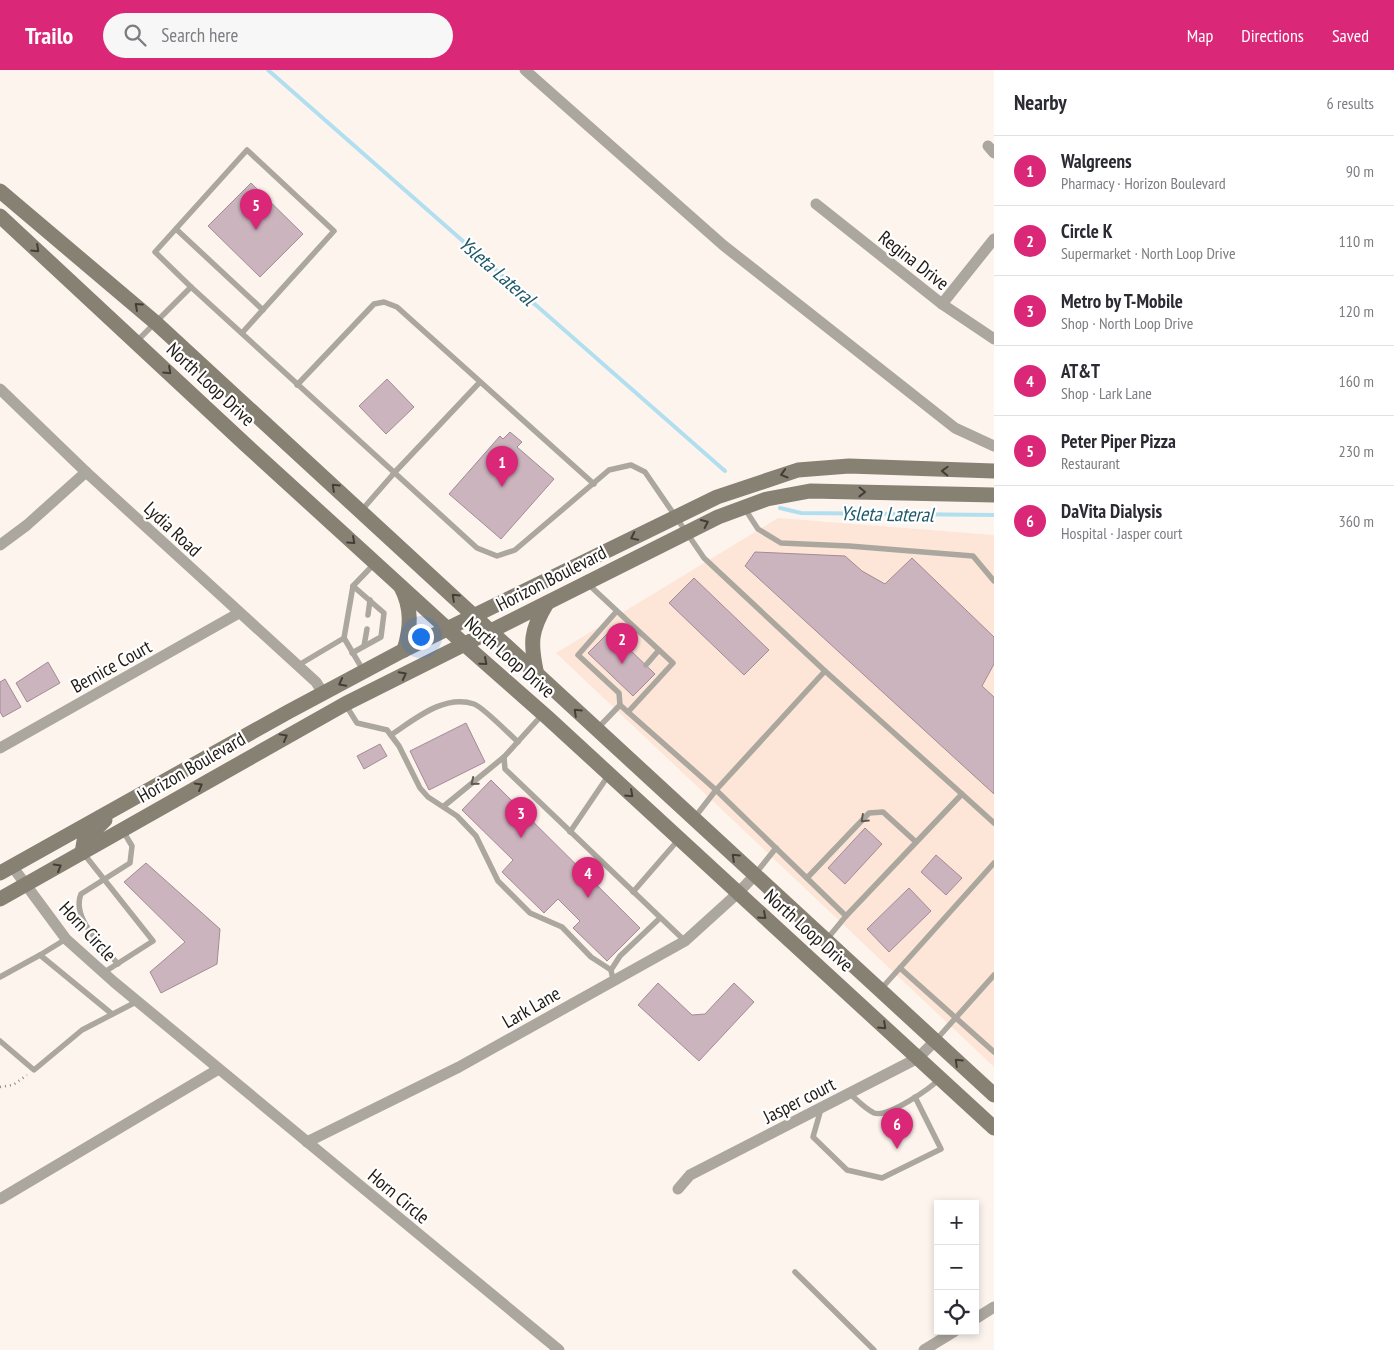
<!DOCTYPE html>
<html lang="en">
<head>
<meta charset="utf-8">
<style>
	:root { --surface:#fff; --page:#f7f7f7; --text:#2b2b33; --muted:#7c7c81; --line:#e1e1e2; --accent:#db2777 }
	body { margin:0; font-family:"PT Sans Narrow",sans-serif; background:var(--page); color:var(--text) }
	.controls { position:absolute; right:15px; bottom:15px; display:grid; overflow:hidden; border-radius:0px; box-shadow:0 2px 8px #0003 }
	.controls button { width:45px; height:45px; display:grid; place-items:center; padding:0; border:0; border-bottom:1px solid var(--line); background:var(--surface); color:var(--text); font:25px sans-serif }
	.you { position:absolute; left:420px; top:566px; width:18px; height:18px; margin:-12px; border:4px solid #fff; border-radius:50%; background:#1a73e8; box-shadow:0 0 0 8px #1a73e833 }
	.badge { display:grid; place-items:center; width:32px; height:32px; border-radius:50%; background:var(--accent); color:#fff; font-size:16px; font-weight:700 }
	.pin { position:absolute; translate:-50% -41px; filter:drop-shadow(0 1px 2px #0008) }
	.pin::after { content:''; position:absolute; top:26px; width:18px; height:15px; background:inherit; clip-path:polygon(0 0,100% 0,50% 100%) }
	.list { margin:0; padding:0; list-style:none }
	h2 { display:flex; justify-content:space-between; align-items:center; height:65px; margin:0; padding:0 20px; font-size:21px }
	h2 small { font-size:16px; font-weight:400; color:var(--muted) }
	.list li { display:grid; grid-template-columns:32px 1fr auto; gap:15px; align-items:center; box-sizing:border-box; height:70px; padding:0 20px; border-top:1px solid var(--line) }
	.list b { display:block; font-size:19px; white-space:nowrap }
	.list p { margin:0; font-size:16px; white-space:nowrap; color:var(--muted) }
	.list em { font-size:16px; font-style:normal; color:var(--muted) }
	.icon { flex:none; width:28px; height:28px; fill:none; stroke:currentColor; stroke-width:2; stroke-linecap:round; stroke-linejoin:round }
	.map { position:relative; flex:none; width:994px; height:1280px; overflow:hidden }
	header { display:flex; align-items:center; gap:30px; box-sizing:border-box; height:70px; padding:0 25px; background:var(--accent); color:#fff }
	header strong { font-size:24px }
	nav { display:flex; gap:28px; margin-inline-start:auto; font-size:18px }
	.search { width:350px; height:45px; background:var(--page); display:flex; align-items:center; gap:12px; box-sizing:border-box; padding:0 18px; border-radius:28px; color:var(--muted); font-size:19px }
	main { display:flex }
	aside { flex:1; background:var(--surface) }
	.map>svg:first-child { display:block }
	.built { fill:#fde6d7 }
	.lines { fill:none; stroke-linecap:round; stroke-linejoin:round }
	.stream { stroke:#b1dfef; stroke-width:4 }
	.building { fill:#ccb4be; stroke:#a28b95 }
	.path { stroke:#938b86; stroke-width:2.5; stroke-dasharray:1 4; stroke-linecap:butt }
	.service { stroke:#aba79e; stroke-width:5.5 }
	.minor { stroke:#aba79e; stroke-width:11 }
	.secondary { stroke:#878174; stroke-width:15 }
	.oneway { stroke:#443d36 }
	.oneway2 { stroke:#5f5952 }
	.labels { text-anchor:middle; stroke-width:4.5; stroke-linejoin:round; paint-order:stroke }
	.street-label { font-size:19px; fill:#201914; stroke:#fff }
	.water-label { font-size:20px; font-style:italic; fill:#1e5a6b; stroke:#fff }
</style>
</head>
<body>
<header>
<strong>Trailo</strong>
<div class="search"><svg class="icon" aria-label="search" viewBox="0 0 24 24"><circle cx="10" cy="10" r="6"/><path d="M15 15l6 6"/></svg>Search here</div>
<nav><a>Map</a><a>Directions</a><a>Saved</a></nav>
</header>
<main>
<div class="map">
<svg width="994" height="1280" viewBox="0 0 994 1280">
	<rect width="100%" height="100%" fill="#fdf4ee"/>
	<!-- built -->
	<path class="built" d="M778,448l216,17v532l-438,-414z"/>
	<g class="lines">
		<!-- stream -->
		<g class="stream">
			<path d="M268,0l457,401"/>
			<path d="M780,438l21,5 193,2"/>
		</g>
	</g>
	<!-- building -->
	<g class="building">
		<path d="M251,113l52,51 -43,43 -52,-51z"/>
		<path d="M387,309l27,28 -28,27 -27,-28z"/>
		<path d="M510,362l12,10 -5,5 37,32 -53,60 -52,-45 51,-58 3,3z"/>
		<path d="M755,482l90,4 17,15 23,13 27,-26 82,79v27l-12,22 12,11v97l-249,-228z"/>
		<path d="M694,508l75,72 -25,25 -75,-72z"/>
		<path d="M608,563l18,17 2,-2 27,26 -22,22 -45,-43z"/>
		<path d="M48,592l12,21 -33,19 -11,-19z"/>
		<path d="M5,609l16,28 -18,10 -3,-5v-30z"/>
		<path d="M466,653l19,39 -56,28 -19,-39z"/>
		<path d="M380,674l7,12 -23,13 -7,-13z"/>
		<path d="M491,710l149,148 -33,33 -34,-33 7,-7 -22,-22 -14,14 -42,-41 11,-12 -51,-50z"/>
		<path d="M865,758l17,16 -37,40 -17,-16z"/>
		<path d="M936,785l26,23 -16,17 -25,-23z"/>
		<path d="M146,793l74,66 -3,35 -56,29 -11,-21 35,-30 -61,-60z"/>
		<path d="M909,818l22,23 -42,41 -22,-23z"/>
		<path d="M658,913l34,32 13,-1 29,-31 20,19 -55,59 -61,-56z"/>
	</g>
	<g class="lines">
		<!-- path -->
		<path class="path" d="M0,1017l13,-2 14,-10"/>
		<!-- service -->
		<g class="service">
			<path d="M176,159l87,81"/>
			<path d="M191,217l-36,-35 92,-102 87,81 -92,102"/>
			<path d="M136,272l55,-55 286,261 20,8 18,-6 94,-80 22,-5 14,7 59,86 121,113 137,123"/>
			<path d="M297,315l77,-81 10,-2 13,5 197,177"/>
			<path d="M745,439l13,20 23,14 68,3 124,10 21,25"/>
			<path d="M361,441l34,-39 85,-90"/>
			<path d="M588,514l85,79 -45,49"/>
			<path d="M616,542l-38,43 41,38 1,12"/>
			<path d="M368,545l2,-15"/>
			<path d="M344,568l19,32"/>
			<path d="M617,572l14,-17"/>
			<path d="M364,576l3,-17"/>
			<path d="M352,583l29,-16 3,-24 -31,-27"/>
			<path d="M646,595l13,-15"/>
			<path d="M297,596l47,-28 9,-52 22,-23"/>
			<path d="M345,634l12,19 30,7 12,16 21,42 8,9 29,19 19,20 22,45 32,32 32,14 29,30 20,13"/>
			<path d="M542,645l-38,42 1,12 180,172"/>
			<path d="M598,658l22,-23 96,85 130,126 -19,23"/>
			<path d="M391,665c24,-16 53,-41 83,-31 9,3 35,30 44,38"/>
			<path d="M444,736l60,-49"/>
			<path d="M695,747l21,-27 109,-119"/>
			<path d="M570,762l38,-56"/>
			<path d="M84,784l69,87 -50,32"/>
			<path d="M756,803l20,-25"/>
			<path d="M807,808l62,-65 14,-1 33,30"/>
			<path d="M633,822l46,-53"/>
			<path d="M846,846l116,-122 32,29"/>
			<path d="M40,885l26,-16"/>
			<path d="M118,894c-15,-18 -47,-45 -37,-70l49,-31 2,-17 -9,-15"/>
			<path d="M900,898l94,84"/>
			<path d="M0,907l40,-22 72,59"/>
			<path d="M613,910l-2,-10 9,-14 40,-38"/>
			<path d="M881,919l113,-126"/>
			<path d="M0,971l34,29 48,-40 54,-28"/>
			<path d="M935,971l59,-66"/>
			<path d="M849,1023c7,6 16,16 25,20 13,5 56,-24 65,-34"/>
			<path d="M821,1039l-8,28 34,33 35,8 59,-29 -26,-52"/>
			<path d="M795,1202l79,78"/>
		</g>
		<!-- minor -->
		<g class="minor">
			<path d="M525,0l198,175 232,183 39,18"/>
			<path d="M988,76l6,7"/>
			<path d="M816,134l126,100 52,35"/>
			<path d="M942,234l52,-65"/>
			<path d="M0,319l86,83 230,210 7,11"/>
			<path d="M0,475l27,-20 59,-53"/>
			<path d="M0,678l239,-135"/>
			<path d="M12,796l54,73 48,43 445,368"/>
			<path d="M307,1072l152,-75 226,-126 53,-48 17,-18"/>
			<path d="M678,1119l12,-14 228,-117 17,-17"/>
			<path d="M0,1129l217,-129"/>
			<path d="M975,1249l19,-12"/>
			<path d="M924,1280l31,-19"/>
		</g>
		<!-- secondary -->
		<g class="secondary">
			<path d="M0,121l156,132 838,772"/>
			<path d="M0,146l246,229 218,199 84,74 446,410"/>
			<path d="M401,517c11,21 10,41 3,63"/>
			<path d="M537,605c-7,-32 -7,-44 10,-72"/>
			<path d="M82,783l2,-12 21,-21"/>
			<path d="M0,803l288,-161 116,-62 313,-153 81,-27 51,-4 145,5"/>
			<path d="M0,829l345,-195 373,-187 49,-18 43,-8 184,4"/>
		</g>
	</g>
	<!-- one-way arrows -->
	<defs><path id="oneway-chevron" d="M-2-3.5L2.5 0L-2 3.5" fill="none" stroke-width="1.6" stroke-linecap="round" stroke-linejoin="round" transform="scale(1.25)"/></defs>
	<g class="oneway">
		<use href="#oneway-chevron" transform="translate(36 179) rotate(43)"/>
		<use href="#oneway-chevron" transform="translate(138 236) rotate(-138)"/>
		<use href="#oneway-chevron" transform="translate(168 301) rotate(43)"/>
		<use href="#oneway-chevron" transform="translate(945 401) rotate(-178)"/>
		<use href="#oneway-chevron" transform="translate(784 404) rotate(164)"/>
		<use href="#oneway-chevron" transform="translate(335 417) rotate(-137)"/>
		<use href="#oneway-chevron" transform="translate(862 422) rotate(1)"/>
		<use href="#oneway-chevron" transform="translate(705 453) rotate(-25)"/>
		<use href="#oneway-chevron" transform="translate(634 467) rotate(154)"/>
		<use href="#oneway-chevron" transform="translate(352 471) rotate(42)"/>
		<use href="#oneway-chevron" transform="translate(455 527) rotate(-137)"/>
		<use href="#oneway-chevron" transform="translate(484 592) rotate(41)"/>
		<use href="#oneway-chevron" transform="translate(403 605) rotate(-27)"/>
		<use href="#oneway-chevron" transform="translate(342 613) rotate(152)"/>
		<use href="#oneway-chevron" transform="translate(577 642) rotate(-137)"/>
		<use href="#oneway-chevron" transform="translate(284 667) rotate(-29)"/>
		<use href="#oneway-chevron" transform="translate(199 716) rotate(-30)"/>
		<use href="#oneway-chevron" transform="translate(630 724) rotate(43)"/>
		<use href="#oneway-chevron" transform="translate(735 787) rotate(-137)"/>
		<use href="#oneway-chevron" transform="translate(58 797) rotate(-30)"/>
		<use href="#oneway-chevron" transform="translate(763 846) rotate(42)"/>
		<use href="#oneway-chevron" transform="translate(883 956) rotate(43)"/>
		<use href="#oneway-chevron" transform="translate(958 992) rotate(-137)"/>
	</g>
	<g class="oneway2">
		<use href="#oneway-chevron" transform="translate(474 712) rotate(141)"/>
		<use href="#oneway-chevron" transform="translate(864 749) rotate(137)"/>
	</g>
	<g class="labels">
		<!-- street labels -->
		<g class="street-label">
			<text transform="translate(914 190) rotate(38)" y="7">Regina Drive</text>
			<text transform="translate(211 314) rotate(43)" y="7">North Loop Drive</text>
			<text transform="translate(173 459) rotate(43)" y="7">Lydia Road</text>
			<text transform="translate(551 508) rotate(-27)" y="7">Horizon Boulevard</text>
			<text transform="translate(510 587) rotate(41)" y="7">North Loop Drive</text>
			<text transform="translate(111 596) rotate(-29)" y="7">Bernice Court</text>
			<text transform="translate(191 697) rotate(-30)" y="7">Horizon Boulevard</text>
			<text transform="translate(809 860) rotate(42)" y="7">North Loop Drive</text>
			<text transform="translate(88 861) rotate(47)" y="7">Horn Circle</text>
			<text transform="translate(531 937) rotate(-30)" y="7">Lark Lane</text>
			<text transform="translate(799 1030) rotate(-27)" y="7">Jasper court</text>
			<text transform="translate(399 1126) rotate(40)" y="7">Horn Circle</text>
		</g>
		<!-- water labels -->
		<g class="water-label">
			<text transform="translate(497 201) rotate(41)" y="7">Ysleta Lateral</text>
			<text transform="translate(887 444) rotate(1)" y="7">Ysleta Lateral</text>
		</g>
	</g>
</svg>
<div class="controls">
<button>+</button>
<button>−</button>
<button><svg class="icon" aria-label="locate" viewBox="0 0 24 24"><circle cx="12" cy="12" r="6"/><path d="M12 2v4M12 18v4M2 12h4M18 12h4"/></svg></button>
</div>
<div class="you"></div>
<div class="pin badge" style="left:502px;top:417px">1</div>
<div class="pin badge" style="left:622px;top:594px">2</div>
<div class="pin badge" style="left:521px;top:768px">3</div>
<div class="pin badge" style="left:588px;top:828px">4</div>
<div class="pin badge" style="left:256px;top:160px">5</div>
<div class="pin badge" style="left:897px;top:1079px">6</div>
</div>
<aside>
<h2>Nearby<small>6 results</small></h2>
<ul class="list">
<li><span class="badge">1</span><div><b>Walgreens</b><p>Pharmacy · Horizon Boulevard</p></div><em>90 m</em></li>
<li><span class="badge">2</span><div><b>Circle K</b><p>Supermarket · North Loop Drive</p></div><em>110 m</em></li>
<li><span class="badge">3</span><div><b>Metro by T-Mobile</b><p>Shop · North Loop Drive</p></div><em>120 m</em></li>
<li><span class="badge">4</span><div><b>AT&amp;T</b><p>Shop · Lark Lane</p></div><em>160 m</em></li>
<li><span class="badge">5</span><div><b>Peter Piper Pizza</b><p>Restaurant</p></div><em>230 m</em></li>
<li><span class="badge">6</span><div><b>DaVita Dialysis</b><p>Hospital · Jasper court</p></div><em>360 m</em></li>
</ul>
</aside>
</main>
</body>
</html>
